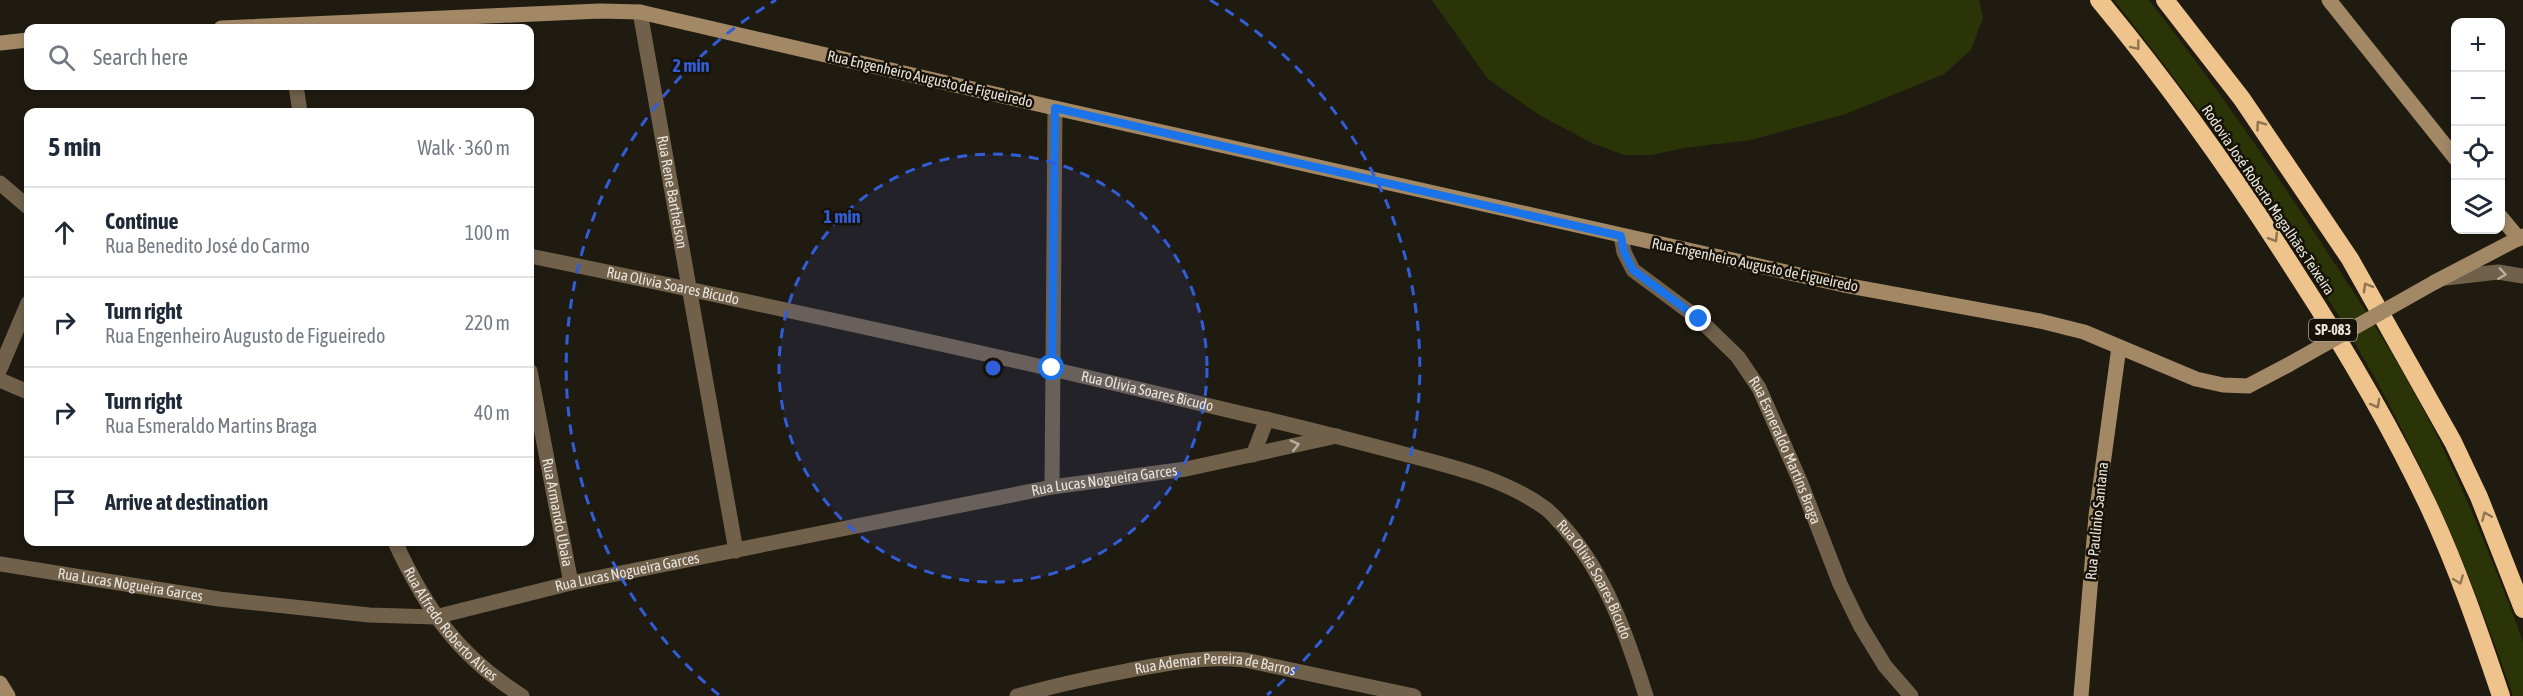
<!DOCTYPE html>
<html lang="en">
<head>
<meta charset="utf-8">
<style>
	:root { --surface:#fff; --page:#f6f6f7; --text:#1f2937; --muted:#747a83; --line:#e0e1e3 }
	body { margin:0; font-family:"Asap Condensed",sans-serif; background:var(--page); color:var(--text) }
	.controls { position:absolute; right:18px; top:18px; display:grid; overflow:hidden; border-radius:12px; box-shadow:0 3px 9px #0003 }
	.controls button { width:54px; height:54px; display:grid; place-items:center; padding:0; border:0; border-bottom:2px solid var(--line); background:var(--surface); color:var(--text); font:30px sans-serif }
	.stop { position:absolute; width:18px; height:18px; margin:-14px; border:4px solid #1a73e8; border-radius:50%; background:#fff }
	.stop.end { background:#1a73e8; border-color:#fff; box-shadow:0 2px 6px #0008 }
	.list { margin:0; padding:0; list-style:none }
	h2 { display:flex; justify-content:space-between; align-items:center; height:78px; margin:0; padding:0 24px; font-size:26px }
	h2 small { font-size:20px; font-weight:400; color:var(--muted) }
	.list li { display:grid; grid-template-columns:39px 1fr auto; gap:18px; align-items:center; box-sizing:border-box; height:90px; padding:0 24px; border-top:2px solid var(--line) }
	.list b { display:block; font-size:22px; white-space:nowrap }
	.list p { margin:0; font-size:20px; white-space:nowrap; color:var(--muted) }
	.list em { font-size:20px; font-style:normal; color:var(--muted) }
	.icon { flex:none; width:33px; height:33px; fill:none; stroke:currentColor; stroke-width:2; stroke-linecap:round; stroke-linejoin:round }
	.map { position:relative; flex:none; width:2523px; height:696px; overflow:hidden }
	.search { position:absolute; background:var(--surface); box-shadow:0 3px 9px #0003; left:24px; top:24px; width:510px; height:66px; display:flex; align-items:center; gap:15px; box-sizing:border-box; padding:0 21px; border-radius:12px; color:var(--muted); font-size:22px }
	.panel { position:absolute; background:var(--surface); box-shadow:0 3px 9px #0003; left:24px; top:108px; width:510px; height:438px; border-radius:12px }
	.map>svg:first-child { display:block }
	.green { fill:#2a3407 }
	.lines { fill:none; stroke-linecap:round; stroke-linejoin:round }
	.street { stroke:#71614b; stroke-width:15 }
	.secondary { stroke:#a38866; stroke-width:15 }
	.highway { stroke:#eec38c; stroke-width:18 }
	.secondary-bridge { stroke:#a38866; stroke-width:15 }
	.oneway { stroke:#8d7350 }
	.oneway2 { stroke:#b8afa2 }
	.route { stroke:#1a73e8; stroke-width:8 }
	.ring { fill:none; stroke:#315dd8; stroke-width:3; stroke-dasharray:10 8 }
	.labels { text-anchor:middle; stroke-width:5; stroke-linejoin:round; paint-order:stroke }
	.shield { fill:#161207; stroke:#a8a49c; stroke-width:1.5 }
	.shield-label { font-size:14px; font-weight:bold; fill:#e7e3dc }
	.street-label { font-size:15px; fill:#e7e3dc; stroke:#161207 }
	.centre { fill:#315dd8; stroke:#161207; stroke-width:3 }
	.ring-label { font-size:18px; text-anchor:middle; font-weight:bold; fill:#315dd8; stroke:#161207; stroke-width:5; stroke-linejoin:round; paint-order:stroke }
</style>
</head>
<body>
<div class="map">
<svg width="2523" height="696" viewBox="0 0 2523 696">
	<rect width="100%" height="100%" fill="#201b10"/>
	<!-- green -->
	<g class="green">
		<path d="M1432,0h547l4,18 -12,32 -27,24 -98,40 -95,26 -67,8 -32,7h-28l-32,-12 -53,-28 -52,-37z"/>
		<path d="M2114,0h35c61,78 117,158 171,241 39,59 79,120 111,183 33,65 60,133 86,201l6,17v54h-10c-37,-109 -82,-215 -137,-316 -75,-135 -167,-259 -262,-380z"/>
	</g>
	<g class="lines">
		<!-- street -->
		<g class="street">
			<path id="s1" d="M640,12l96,539"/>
			<path d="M296,86l4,26"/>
			<path d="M0,183l28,24"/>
			<path id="s2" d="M1621,236l3,16 9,18 66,49 39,38 21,31 41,93 40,103 20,41 25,41 26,30"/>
			<path id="s3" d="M530,256c238,49 476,101 714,158 53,12 107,26 160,40 49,13 99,24 141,54 7,5 12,12 18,18 43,48 64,110 83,170"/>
			<path d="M2446,278l52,-6 25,4"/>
			<path d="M0,369l28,-66"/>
			<path id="s4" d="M530,371l41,212"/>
			<path d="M0,380l28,12"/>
			<path d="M1253,455l14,-36"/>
			<path d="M1052,487l3,-379"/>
			<path id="s5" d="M395,542c31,67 63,114 127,154"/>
			<path id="s6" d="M0,564l219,35 150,16 66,2 136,-34 481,-96 134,-18 151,-33"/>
			<path id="s7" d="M1017,696c36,-10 72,-18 109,-25 43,-8 74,-15 119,-11l169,36"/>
		</g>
		<!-- secondary -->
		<g class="secondary">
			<path d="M2329,0l127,159"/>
			<path d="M221,28l379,-17 40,1 415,96 789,177 196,36 44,11 112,47 27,6 25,1 40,-21"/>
			<path d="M0,43l28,-3"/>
			<path d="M2500,216l19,23"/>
			<path d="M2435,282l88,-46"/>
			<path d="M0,683l8,13"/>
			<path d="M2081,696l15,-180 23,-169"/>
		</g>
		<!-- highway -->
		<g class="highway">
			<path d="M2099,0c73,88 138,180 199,276 48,74 92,149 130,229 29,62 51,126 73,191"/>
			<path d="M2165,0l77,99 108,160 103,183 26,55 44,112"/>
		</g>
		<!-- secondary-bridge -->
		<path class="secondary-bridge" d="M2288,365l147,-83"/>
	</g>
	<!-- one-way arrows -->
	<defs><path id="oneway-chevron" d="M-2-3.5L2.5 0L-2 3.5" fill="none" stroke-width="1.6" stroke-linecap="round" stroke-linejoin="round" transform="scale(1.5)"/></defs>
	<g class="oneway">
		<use href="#oneway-chevron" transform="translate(2136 46) rotate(52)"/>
		<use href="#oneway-chevron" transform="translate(2260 125) rotate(-125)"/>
		<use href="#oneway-chevron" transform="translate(2274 238) rotate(58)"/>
		<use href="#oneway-chevron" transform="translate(2367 287) rotate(-120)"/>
		<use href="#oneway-chevron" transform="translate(2376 404) rotate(61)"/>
		<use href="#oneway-chevron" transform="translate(2486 516) rotate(-113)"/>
		<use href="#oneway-chevron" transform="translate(2459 580) rotate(69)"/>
	</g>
	<g class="oneway2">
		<use href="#oneway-chevron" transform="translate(2502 274) rotate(8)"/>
		<use href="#oneway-chevron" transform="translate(1295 445) rotate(-13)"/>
	</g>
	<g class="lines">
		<!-- route -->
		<path class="route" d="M1052,368l3,-260 566,128 3,16 9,18 66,49"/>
	</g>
	<!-- distance rings -->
	<circle cx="993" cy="368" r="214" fill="#315dd8" fill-opacity=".12"/>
	<g class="ring">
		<circle cx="993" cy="368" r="214"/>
		<path d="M719 695A427 427 0 0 1 776 0M1210 0A427 427 0 0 1 1267 695"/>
	</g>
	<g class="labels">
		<!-- shield labels -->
		<rect class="shield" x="2309" y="319" width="48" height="22" rx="4.5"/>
		<g class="shield-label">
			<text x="2333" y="335">SP-083</text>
		</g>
		<!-- street labels -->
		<g class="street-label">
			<text transform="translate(930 79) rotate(13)" y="5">Rua Engenheiro Augusto de Figueiredo</text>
			<text dy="5" stroke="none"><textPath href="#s1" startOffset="183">Rua Rene Barthelson</textPath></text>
			<text transform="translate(2268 200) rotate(56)" y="5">Rodovia José Roberto Magalhães Teixeira</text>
			<text transform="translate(1755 265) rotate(12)" y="5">Rua Engenheiro Augusto de Figueiredo</text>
			<text dy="5" stroke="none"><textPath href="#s3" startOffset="146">Rua Olivia Soares Bicudo</textPath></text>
			<text dy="5" stroke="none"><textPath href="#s3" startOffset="632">Rua Olivia Soares Bicudo</textPath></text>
			<text dy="5" stroke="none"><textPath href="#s2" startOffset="278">Rua Esmeraldo Martins Braga</textPath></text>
			<text dy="5" stroke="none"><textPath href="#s6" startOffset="1122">Rua Lucas Nogueira Garces</textPath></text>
			<text dy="5" stroke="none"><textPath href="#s4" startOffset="144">Rua Armando Ubaia</textPath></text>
			<text transform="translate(2097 521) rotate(-84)" y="5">Rua Paulinio Santana</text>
			<text dy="5" stroke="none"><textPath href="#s6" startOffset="636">Rua Lucas Nogueira Garces</textPath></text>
			<text dy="5" stroke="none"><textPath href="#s3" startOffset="1136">Rua Olivia Soares Bicudo</textPath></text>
			<text dy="5" stroke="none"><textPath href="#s6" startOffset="132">Rua Lucas Nogueira Garces</textPath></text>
			<text dy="5" stroke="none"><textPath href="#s5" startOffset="100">Rua Alfredo Roberto Alves</textPath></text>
			<text dy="5" stroke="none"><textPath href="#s7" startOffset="202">Rua Ademar Pereira de Barros</textPath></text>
		</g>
	</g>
	<circle cx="993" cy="368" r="9" class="centre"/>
	<g class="ring-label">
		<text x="691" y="72">2 min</text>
		<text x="842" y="223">1 min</text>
	</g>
</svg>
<div class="controls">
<button>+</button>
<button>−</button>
<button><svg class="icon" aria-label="locate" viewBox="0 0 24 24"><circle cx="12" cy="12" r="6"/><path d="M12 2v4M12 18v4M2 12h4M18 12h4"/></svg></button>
<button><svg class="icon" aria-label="layers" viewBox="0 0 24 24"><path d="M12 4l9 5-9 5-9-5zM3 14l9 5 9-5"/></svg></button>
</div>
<div class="stop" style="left:1052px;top:368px"></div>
<div class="stop end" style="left:1699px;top:319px"></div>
<div class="search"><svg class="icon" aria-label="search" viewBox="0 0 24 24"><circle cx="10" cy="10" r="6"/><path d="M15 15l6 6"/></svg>Search here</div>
<section class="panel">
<h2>5 min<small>Walk · 360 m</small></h2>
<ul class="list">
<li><svg class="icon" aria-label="ahead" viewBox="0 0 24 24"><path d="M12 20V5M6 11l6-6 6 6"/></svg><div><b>Continue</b><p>Rua Benedito José do Carmo</p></div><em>100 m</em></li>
<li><svg class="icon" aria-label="right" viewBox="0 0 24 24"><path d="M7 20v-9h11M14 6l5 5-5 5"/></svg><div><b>Turn right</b><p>Rua Engenheiro Augusto de Figueiredo</p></div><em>220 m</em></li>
<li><svg class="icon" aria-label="right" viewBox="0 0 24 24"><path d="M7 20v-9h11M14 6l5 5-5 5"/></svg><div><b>Turn right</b><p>Rua Esmeraldo Martins Braga</p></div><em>40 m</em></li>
<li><svg class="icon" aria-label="arrive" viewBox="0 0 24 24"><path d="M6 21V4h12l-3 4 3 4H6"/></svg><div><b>Arrive at destination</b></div></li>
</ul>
</section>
</div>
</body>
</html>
